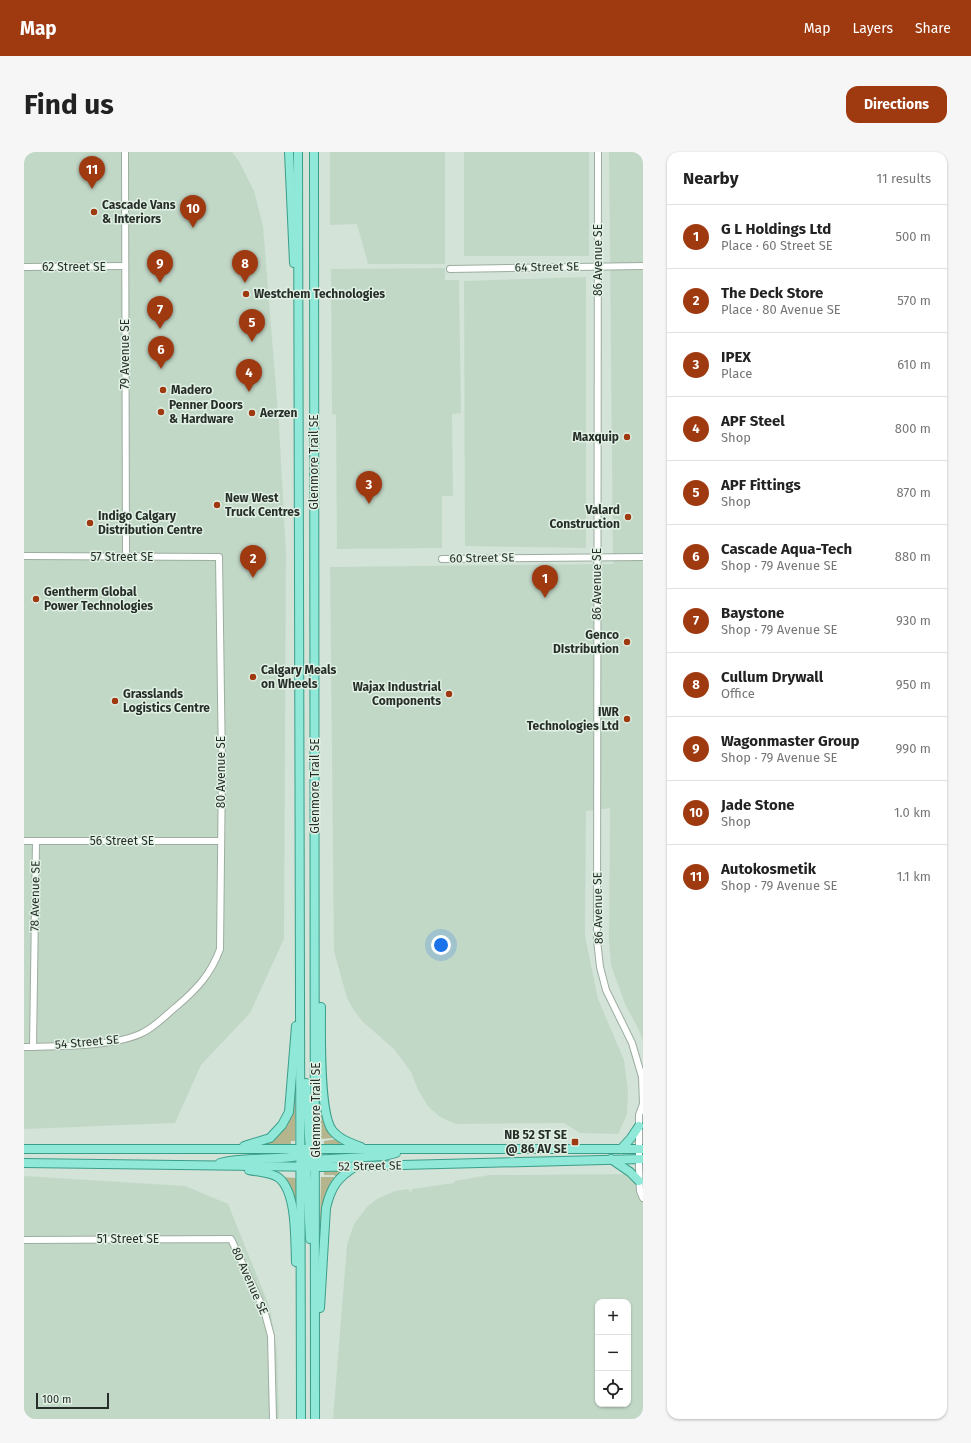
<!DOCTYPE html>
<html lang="en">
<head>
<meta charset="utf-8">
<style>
	:root { --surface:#fff; --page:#f6f6f6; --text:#222; --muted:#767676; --line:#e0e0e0; --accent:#9e3910 }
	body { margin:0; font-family:"Fira Sans",sans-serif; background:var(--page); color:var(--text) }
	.controls { position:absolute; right:12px; bottom:12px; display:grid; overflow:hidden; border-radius:8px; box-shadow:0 1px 3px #0004 }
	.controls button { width:36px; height:36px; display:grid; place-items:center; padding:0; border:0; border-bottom:1px solid var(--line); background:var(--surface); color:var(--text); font:20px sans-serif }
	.scale { position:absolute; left:12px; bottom:10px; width:73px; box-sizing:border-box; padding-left:4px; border:2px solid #272d29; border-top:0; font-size:11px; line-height:14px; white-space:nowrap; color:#272d29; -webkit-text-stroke:3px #e0f1e4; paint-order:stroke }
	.you { position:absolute; left:417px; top:793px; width:14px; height:14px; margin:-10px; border:3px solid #fff; border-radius:50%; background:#1a73e8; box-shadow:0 0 0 6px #1a73e833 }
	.badge { display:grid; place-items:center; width:26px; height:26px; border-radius:50%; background:var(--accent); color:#fff; font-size:13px; font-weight:700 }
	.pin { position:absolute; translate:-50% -33px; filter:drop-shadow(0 1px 2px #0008) }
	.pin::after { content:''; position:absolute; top:21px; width:14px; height:12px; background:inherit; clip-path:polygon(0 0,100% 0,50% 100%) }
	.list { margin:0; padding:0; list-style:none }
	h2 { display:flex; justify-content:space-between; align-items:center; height:52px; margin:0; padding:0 16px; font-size:17px }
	h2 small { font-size:13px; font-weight:400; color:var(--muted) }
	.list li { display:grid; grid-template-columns:26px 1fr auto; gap:12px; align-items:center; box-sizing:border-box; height:64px; padding:0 16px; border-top:1px solid var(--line) }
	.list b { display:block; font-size:15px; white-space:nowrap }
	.list p { margin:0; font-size:13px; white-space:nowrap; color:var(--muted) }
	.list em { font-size:13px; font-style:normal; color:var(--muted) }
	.icon { flex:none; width:22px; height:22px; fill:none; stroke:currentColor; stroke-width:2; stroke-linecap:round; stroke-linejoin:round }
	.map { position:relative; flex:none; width:619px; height:1267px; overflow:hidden; border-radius:12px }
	header { display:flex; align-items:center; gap:24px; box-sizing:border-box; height:56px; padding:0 20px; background:var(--accent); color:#fff }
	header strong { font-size:19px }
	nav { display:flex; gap:22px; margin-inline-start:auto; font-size:14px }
	.intro { display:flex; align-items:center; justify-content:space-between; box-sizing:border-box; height:96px; padding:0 24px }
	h1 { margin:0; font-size:28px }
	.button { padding:10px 18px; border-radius:12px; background:var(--accent); color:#fff; font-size:14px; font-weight:700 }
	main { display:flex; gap:24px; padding:0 24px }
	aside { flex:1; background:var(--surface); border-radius:12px; box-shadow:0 1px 3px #0004 }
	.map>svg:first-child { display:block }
	.built { fill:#c2d8c7; fill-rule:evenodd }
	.green { fill:#b4b58d }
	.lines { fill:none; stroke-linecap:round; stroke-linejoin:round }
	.minor-casing { stroke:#9dada1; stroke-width:8 }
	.major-casing { stroke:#3b9e8a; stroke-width:10 }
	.minor { stroke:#fff; stroke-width:6 }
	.major { stroke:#90e9d8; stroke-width:8 }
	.poi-dot { fill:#9e3910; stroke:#e0f1e4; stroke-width:1.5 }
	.labels { text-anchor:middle; stroke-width:3; stroke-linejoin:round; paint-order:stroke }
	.poi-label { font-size:12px; font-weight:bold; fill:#272d29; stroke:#e0f1e4; text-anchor:start }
	.street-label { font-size:12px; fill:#272d29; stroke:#e0f1e4 }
</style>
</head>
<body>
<header>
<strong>Map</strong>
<nav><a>Map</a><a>Layers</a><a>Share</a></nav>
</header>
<div class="intro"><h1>Find us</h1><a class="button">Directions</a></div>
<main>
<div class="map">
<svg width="619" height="1267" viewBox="0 0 619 1267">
	<rect width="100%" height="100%" fill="#d3e3d7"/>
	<!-- built -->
	<g class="built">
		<path d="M0,0h208l7,9 15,30 9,35 16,199 7,129 -2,385 -34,74 -49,52 -26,58 -151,6z"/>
		<path d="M306,0h115v112h-77l-11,-40 -27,1z"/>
		<rect x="440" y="0" width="125" height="104"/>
		<path d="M585,0h34v890l-4,-12 -14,-26 -14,-39 -2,-24 1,-133 -24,3 -1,125 13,63 26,61 4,32 -1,22 -9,20 -38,-1 -16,-10 -108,1 -16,-7 -12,-11 -10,-16 -7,-18 -17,-23 -31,-27 -10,-13 -6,-11 -13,-47 -4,-384 283,-3z"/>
		<path d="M421,116v12h14l2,133 -9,1 1,82h-11v52l-105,1 -1,-134 -4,-1 -1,-145z"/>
		<path d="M562,125v271l-121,-2 -1,-265z"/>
		<path d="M619,1022v245h-310l14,-174 7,-21 13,-17 10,-8 18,-8 14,-2v3l3,-1v-2l42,-6v-2l36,-6zM574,1150h30v102h-30z"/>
		<path d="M0,1024l161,10 43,18 42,104 7,44 2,67h-255z"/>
	</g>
	<!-- green -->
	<g class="green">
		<path d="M269,948h2v41h-4v4h-23v-2c17,-10 19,-25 25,-43z"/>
		<path d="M298,959l13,26 -1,1 -14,1v-27z"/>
		<path d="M313,987l3,3v2h-16v-3z"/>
		<path d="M300,1019h20l-7,6 -3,-2h-10z"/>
		<path d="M258,1025l14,1v23h-3z"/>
		<path d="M297,1025h13l1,2 -13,43h-2z"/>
	</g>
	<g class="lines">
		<defs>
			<g id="minor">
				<path d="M101,0l1,405"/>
				<path d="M574,0l-1,788 3,27 6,23 26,53 10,34 1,27 -4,11v54l1,22 3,7"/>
				<path d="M0,115l101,-1"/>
				<path d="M426,117l193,-3"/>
				<path d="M0,404l195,1 3,209 -2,183c-9,25 -23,40 -43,57 -10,8 -21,20 -33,26 -27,15 -88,14 -120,15"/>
				<path d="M418,407l201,-2"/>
				<path d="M0,689h197"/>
				<path d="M9,895l3,-206"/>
				<path d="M0,1088l207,-1 33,71 7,26 2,83"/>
			</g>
			<g id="major">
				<path d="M265,0l5,111"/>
				<path d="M274,0l3,1267"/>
				<path d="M290,0l1,1267"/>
				<path d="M297,855c0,26 -2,105 11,123 7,9 18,13 29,17"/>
				<path d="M282,931l4,70"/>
				<path d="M220,994l26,-8 12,-13 7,-13 7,-86"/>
				<path d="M0,997h619"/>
				<path d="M597,997l10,-11 8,-12"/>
				<path d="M587,1007l19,13 9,9"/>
				<path d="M287,1008l73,-4 12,-3"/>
				<path d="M282,1010l4,77"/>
				<path d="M0,1011l299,4 320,-8"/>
				<path d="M196,1011c28,-7 57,-2 85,-8"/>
				<path d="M225,1018c9,2 22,2 30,8 18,15 16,61 17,84"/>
				<path d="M296,1156l6,-100c5,-21 11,-30 30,-42"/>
			</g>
		</defs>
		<!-- minor casing -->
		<use href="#minor" class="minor-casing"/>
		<!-- major casing -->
		<use href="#major" class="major-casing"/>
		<!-- minor -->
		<use href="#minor" class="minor"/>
		<!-- major -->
		<use href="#major" class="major"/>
	</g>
	<!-- markers -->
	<g class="poi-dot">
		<circle cx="70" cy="60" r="4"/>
		<circle cx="222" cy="142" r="4"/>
		<circle cx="139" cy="238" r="4"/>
		<circle cx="137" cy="260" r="4"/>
		<circle cx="228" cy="261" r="4"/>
		<circle cx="603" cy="285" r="4"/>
		<circle cx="193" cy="353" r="4"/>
		<circle cx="604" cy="365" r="4"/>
		<circle cx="66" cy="371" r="4"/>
		<circle cx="12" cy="447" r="4"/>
		<circle cx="603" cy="490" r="4"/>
		<circle cx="229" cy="525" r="4"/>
		<circle cx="425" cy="542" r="4"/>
		<circle cx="91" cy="549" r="4"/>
		<circle cx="603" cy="567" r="4"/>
		<rect x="547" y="986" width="8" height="8" rx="2"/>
	</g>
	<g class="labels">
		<!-- poi labels -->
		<g class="poi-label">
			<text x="78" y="57">Cascade Vans<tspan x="78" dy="14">&amp; Interiors</tspan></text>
			<text x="230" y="146">Westchem Technologies</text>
			<text x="147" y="242">Madero</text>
			<text x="145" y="257">Penner Doors<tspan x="145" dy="14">&amp; Hardware</tspan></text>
			<text x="236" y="265">Aerzen</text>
			<text x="595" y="289" text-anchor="end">Maxquip</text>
			<text x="201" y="350">New West<tspan x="201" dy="14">Truck Centres</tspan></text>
			<text x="596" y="362" text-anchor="end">Valard<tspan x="596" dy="14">Construction</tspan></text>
			<text x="74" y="368">Indigo Calgary<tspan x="74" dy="14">Distribution Centre</tspan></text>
			<text x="20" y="444">Gentherm Global<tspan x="20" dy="14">Power Technologies</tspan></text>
			<text x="595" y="487" text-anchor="end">Genco<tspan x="595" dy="14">DIstribution</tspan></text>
			<text x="237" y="522">Calgary Meals<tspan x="237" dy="14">on Wheels</tspan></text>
			<text x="417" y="539" text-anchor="end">Wajax Industrial<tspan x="417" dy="14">Components</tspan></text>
			<text x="99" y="546">Grasslands<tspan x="99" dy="14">Logistics Centre</tspan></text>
			<text x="595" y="564" text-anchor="end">IWR<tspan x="595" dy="14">Technologies Ltd</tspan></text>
			<text x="543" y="987" text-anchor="end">NB 52 ST SE<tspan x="543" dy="14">@ 86 AV SE</tspan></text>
		</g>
		<!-- street labels -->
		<g class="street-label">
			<text transform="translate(574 108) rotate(-90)" y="4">86 Avenue SE</text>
			<text x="50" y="119">62 Street SE</text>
			<text transform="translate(523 115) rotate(-1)" y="4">64 Street SE</text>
			<text transform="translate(101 202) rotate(-90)" y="4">79 Avenue SE</text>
			<text transform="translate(290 310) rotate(-90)" y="4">Glenmore Trail SE</text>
			<text x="98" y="409">57 Street SE</text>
			<text transform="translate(458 406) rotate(-1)" y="4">60 Street SE</text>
			<text transform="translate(573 432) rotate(-90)" y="4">86 Avenue SE</text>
			<text transform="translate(197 620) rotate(-90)" y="4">80 Avenue SE</text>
			<text transform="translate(291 634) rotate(-90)" y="4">Glenmore Trail SE</text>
			<text x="98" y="693">56 Street SE</text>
			<text transform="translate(11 744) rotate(-89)" y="4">78 Avenue SE</text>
			<text transform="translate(574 756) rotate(-91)" y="4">86 Avenue SE</text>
			<text transform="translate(63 890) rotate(-5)" y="4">54 Street SE</text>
			<text transform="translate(292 958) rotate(-90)" y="4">Glenmore Trail SE</text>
			<text transform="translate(346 1014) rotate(-1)" y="4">52 Street SE</text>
			<text x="104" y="1091">51 Street SE</text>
			<text transform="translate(226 1129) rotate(66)" y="4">80 Avenue SE</text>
		</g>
	</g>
</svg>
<div class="controls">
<button>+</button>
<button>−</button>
<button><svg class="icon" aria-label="locate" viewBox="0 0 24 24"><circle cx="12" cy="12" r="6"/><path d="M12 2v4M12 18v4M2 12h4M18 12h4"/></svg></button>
</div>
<div class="scale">100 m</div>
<div class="you"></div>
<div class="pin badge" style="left:521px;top:446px">1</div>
<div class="pin badge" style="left:229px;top:426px">2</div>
<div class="pin badge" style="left:345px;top:352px">3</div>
<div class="pin badge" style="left:225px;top:240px">4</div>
<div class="pin badge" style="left:228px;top:190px">5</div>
<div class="pin badge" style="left:137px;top:217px">6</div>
<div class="pin badge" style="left:136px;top:177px">7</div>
<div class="pin badge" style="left:221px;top:131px">8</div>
<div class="pin badge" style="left:136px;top:131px">9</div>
<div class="pin badge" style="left:169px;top:76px">10</div>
<div class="pin badge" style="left:68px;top:37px">11</div>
</div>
<aside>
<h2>Nearby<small>11 results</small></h2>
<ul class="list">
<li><span class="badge">1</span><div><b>G L Holdings Ltd</b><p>Place · 60 Street SE</p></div><em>500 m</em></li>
<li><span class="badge">2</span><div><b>The Deck Store</b><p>Place · 80 Avenue SE</p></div><em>570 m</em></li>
<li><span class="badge">3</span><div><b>IPEX</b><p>Place</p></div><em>610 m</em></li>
<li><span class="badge">4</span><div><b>APF Steel</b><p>Shop</p></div><em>800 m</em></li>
<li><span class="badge">5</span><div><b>APF Fittings</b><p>Shop</p></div><em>870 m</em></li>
<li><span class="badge">6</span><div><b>Cascade Aqua-Tech</b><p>Shop · 79 Avenue SE</p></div><em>880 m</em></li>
<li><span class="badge">7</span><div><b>Baystone</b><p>Shop · 79 Avenue SE</p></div><em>930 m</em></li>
<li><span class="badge">8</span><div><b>Cullum Drywall</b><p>Office</p></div><em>950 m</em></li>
<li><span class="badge">9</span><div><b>Wagonmaster Group</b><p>Shop · 79 Avenue SE</p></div><em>990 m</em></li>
<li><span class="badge">10</span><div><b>Jade Stone</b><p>Shop</p></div><em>1.0 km</em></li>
<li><span class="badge">11</span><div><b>Autokosmetik</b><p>Shop · 79 Avenue SE</p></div><em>1.1 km</em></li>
</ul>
</aside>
</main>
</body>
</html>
